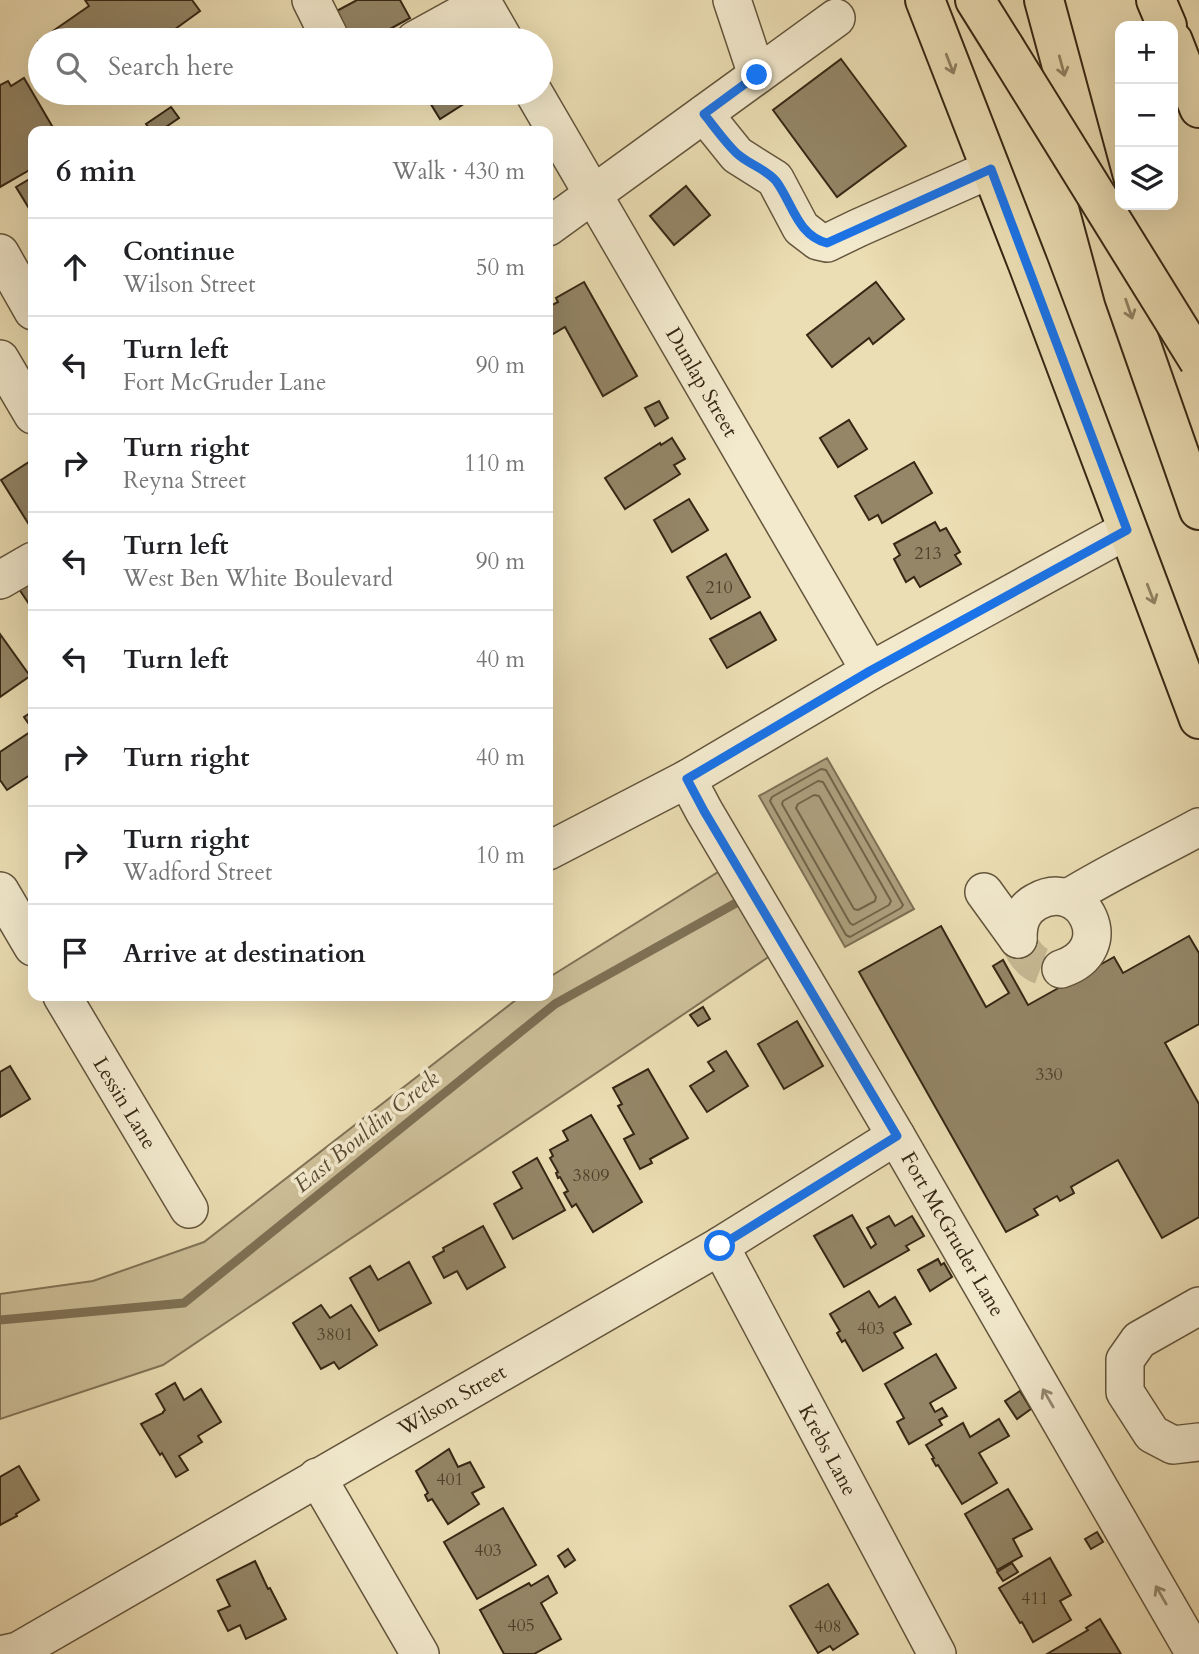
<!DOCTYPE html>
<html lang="en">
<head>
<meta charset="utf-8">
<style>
	:root { --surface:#fff; --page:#f6f6f6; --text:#202124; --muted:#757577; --line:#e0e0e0 }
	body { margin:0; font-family:Cardo,serif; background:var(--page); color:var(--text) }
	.controls { position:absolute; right:21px; top:21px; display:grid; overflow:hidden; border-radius:14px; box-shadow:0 7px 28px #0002 }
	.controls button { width:63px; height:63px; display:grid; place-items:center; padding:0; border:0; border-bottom:2px solid var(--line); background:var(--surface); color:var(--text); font:35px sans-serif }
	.stop { position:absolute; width:21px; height:21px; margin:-16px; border:5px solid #1a73e8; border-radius:50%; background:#fff }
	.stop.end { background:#1a73e8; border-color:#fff; box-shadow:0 2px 7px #0008 }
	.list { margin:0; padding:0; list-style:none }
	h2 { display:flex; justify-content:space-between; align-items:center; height:91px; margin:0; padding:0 28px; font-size:30px }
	h2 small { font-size:23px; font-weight:400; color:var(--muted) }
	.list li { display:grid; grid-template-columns:46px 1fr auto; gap:21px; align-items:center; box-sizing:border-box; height:98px; padding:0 28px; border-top:2px solid var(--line) }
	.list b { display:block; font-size:26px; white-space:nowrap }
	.list p { margin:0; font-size:23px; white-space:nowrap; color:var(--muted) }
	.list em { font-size:23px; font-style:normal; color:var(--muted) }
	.icon { flex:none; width:38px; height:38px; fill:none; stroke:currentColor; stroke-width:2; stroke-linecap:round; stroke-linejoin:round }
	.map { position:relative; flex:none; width:1199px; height:1654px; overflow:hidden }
	.search { position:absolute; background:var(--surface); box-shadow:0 7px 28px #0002; left:28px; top:28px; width:525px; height:77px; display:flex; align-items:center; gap:18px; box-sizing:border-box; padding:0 24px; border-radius:38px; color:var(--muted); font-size:26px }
	.panel { position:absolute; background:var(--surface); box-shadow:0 7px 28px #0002; left:28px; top:126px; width:525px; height:875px; border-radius:14px }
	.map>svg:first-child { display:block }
	.green { fill:#cdbf99; stroke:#817356; stroke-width:2 }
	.water { fill:#aea07e; stroke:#7e7054; stroke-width:2 }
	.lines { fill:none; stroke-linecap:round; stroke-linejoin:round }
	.shore { stroke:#726449; stroke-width:2 }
	.stream { stroke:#7e7054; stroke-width:9 }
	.building { fill:#948667; stroke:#352714; stroke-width:2 }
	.minor-tunnel { stroke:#c7b994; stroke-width:37; stroke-dasharray:37 18; stroke-linecap:butt }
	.minor-casing { stroke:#63553c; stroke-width:40 }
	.major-casing { stroke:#352714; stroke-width:42 }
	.highway-casing { stroke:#352714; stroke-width:42 }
	.minor { stroke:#f3eace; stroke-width:37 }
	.major { stroke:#ecdeb4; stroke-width:38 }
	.highway { stroke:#ecdeb4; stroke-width:38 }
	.highway-bridge-casing { stroke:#352714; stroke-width:42; stroke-linecap:butt }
	.highway-bridge { stroke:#ecdeb4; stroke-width:38 }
	.oneway { stroke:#908264 }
	.oneway2 { stroke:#948871 }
	.route { stroke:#1a73e8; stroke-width:9 }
	.labels { text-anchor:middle; stroke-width:7; stroke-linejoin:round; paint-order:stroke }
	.number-label { font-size:18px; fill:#4d3f29 }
	.street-label { font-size:21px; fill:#352714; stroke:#f3eace }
	.water-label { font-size:23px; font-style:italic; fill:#594b34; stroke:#f3eace }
</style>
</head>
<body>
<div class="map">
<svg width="1199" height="1654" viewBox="0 0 1199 1654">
	<rect width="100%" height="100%" fill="#ecdeb4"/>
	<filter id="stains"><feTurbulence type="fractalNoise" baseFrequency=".00286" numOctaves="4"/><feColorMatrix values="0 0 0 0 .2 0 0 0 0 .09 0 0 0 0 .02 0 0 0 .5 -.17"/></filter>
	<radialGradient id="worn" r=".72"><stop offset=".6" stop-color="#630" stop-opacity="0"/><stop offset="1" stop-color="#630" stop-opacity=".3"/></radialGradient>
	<!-- green -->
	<path class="green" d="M723,869l50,85 -610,411 -163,54v-125l93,-13 111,-39 317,-246h27v-18z"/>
	<!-- water -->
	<path class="water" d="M827,758l87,151 -69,38 -86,-151z"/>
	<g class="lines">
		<!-- shore -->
		<g class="shore">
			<path d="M821,769l5,1 77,135 -2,3 -51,29 -4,-2 -76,-134 2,-4z"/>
			<path d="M818,781l5,1 68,119 -2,4 -36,20 -3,-2 -68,-119 1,-3z"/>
			<path d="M814,795l5,1 57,101 -1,4 -17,9 -4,-1 -58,-101 2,-4z"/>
		</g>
		<!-- stream -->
		<path class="stream" d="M0,1320l184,-17 371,-299 181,-101"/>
	</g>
	<!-- building -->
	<g class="building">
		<path d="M85,0h107l8,11 -40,29h-120l49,-34z"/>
		<path d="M357,0h43l10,18 -40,22h-21l-16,-27z"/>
		<path d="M841,59l65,87 -69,51 -64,-87z"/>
		<path d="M24,78l31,53h-22v37l-33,19v-102l8,-4 3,5z"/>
		<path d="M424,93h41l5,7 -30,19z"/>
		<path d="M171,107l8,11 -19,13h-9l-5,-7z"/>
		<path d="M33,177v38l-17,-28z"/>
		<path d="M686,186l24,29 -36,30 -24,-29z"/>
		<path d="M584,282l53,94 -34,20 -38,-69 -17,10v-30l10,-5 -2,-4z"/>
		<path d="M876,282l28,37 -31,25 -4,-6 -37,29 -25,-32z"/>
		<path d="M659,401l9,17 -13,8 -10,-18z"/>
		<path d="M849,420l18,29 -29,18 -18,-29z"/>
		<path d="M672,438l13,21 -11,6 6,9 -55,35 -20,-31 55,-35 1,2z"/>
		<path d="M29,462l4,7v62l-32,-51z"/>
		<path d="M914,462l18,31 -50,30 -4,-8 -9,5 -14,-24z"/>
		<path d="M689,499l19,31 -36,22 -18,-32z"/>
		<path d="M935,522l5,9 6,-3 14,24 -5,3 6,9 -41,23 -6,-10 -8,5 -12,-23 6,-4 -6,-11z"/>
		<path d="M726,554l24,43 -39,22 -24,-42z"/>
		<path d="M33,579v31l-14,-21z"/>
		<path d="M760,612l16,28 -49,28 -17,-29z"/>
		<path d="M0,634l30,42 -30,21z"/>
		<path d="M33,711v62l-26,17 -7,-10v-28l33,-22 -9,-13z"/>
		<path d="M941,926l45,81 23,-14 -16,-27 10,-6 25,45 86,-48 9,16 66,-37 10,17v71l-34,19 34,61v113l-37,21 -44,-78 -47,27 3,6 -14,8 -3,-5 -23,13 4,6 -32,17 -147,-260z"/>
		<path d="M703,1007l7,12 -12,7 -8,-11z"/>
		<path d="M797,1021l26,45 -39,23 -26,-45z"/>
		<path d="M726,1051l22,35 -41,26 -17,-26 24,-15 -6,-9z"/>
		<path d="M10,1066l20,33 -30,18v-45z"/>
		<path d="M648,1069l40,69 -38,21 2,4 -12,6 -16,-30 10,-5 -16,-28 4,-2 -9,-16z"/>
		<path d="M591,1115l51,87 -49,30 -17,-28 -4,3 -8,-14 4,-2 -8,-14 -2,1 -2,-5 2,-1 -8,-14 3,-2 -3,-6 18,-10 -5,-9z"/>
		<path d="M537,1158l28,52 -52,29 -19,-35 28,-16 -9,-16z"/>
		<path d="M852,1215l19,33 5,-4 -9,-16 22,-12 6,10 17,-10 12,20 -18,10 3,4 -65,37 -30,-51z"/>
		<path d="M483,1226l22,41 -38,22 -10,-18 -13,7 -11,-21 11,-6 -1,-3z"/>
		<path d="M938,1259l3,6 3,-2 8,14 -22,14 -12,-21z"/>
		<path d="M409,1262l22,41 -52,28 -29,-53 20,-12 8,14z"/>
		<path d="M869,1291l10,16 16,-10 16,27 -17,9 9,15 -40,23 -18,-31 -3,2 -5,-9 3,-2 -10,-17z"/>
		<path d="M321,1305l9,13 21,-13 26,40 -38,24 -5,-7 -13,7 -28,-46z"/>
		<path d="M936,1354l20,34 -26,15 5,9 7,-4 5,8 -8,4 3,5 -33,19 -12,-22 7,-4 -19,-34z"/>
		<path d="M175,1383l9,17 17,-11 20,33 -23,14 4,6 -23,14 9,14 -12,7 -14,-24 -2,2 -19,-31 22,-11v-1l2,-2 -9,-16z"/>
		<path d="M1020,1391l11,18 -14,10 -12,-18z"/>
		<path d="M999,1419l10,17 -30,17 18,30 -35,21 -24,-39 -2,1 -4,-7 2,-1 -8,-13 37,-22 7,14z"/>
		<path d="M449,1449l9,18 12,-5 14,25 -12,6 7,11 -31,20 -16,-25 -4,2 -3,-6 3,-2 -12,-22z"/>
		<path d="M19,1466l20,34 -23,14 1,2 -17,9v-48z"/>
		<path d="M1008,1489l24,40 -19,10 9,17 -25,14 -32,-56z"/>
		<path d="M503,1508l33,57 -59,34 -33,-57z"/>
		<path d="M1097,1532l6,10 -12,7 -6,-10z"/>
		<path d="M568,1549l7,11 -10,7 -7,-11z"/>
		<path d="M1050,1558l21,37 -11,6 11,19 -38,22 -11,-20 -2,1 -21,-35z"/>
		<path d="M255,1561l13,28 2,-1 16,31 -40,20 -6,-14 -12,6 -10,-20 12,-5 -13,-26z"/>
		<path d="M1012,1563l6,9 -15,9 -6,-9z"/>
		<path d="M548,1576l9,17 -16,10 20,36 -27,15h-30l-24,-44 49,-27 2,3z"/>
		<path d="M828,1584l30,50 -25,16 -3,-4 -12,7 -28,-47z"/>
		<path d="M1100,1619l21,35h-74l41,-24 -2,-2z"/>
	</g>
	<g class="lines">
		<!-- minor-tunnel -->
		<path class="minor-tunnel" d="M1018,939c8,21 19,30 43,30"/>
		<defs>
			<g id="minor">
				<path d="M311,0l20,40"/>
				<path d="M481,0l23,40"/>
				<path d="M732,0l25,75"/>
				<path d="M415,40l67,-37"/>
				<path d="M534,93l336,578"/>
				<path d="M704,114l33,41 38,24 26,49 17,13 9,2 31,-15 133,-59"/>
				<path d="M548,227l288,-209"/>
				<path d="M0,253l33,58"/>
				<path d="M0,359l33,56"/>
				<path d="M0,580l33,-19"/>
				<path d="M687,779l17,32 192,325 299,518"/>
				<path d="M548,851l139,-72 183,-108 257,-141"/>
				<path d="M0,891l33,56"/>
				<path d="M984,892l34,47"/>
				<path d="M1068,898c42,-26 87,-47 131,-71"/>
				<path d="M1018,939c0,-15 3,-29 18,-37 47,-27 85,48 25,67"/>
				<path d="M62,996l127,213"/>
				<path d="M720,1246l217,408"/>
				<path d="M1199,1306l-60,34 -14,20v32l27,42 21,11 26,-3"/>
				<path d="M317,1477l103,177"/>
				<path d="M4,1654l14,-3 702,-405 176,-110"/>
			</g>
			<path id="major" d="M925,0l104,267 170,452"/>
			<g id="highway">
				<path d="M975,0l30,48"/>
				<path d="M1044,0l80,296 75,214"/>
				<path d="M1156,0l11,26"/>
				<path d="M1173,41l26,67"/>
			</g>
		</defs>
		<!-- minor casing -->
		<use href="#minor" class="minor-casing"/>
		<!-- major casing -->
		<use href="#major" class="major-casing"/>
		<!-- highway casing -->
		<use href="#highway" class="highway-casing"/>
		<!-- minor -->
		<use href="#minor" class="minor"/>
		<!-- major -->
		<use href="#major" class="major"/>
		<!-- highway -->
		<use href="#highway" class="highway"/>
		<defs>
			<path id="highway-bridge" d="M1005,48l194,313"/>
		</defs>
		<!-- highway-bridge casing -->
		<use href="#highway-bridge" class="highway-bridge-casing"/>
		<!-- highway-bridge -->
		<use href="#highway-bridge" class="highway-bridge"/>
	</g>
	<!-- one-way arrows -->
	<defs><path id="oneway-shaft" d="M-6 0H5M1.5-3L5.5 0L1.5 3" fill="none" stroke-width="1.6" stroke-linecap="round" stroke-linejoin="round" transform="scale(1.75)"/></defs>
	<g class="oneway">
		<use href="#oneway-shaft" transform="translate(950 64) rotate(69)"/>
		<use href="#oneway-shaft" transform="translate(1062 66) rotate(75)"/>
		<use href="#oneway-shaft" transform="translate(1129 309) rotate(71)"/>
		<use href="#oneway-shaft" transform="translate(1151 594) rotate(69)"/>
	</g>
	<g class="oneway2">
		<use href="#oneway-shaft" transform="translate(1048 1398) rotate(-120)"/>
		<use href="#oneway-shaft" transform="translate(1161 1595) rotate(-120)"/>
	</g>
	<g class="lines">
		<!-- route -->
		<path class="route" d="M720,1246l177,-110 -193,-325 -17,-32 183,-108 257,-141 -136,-361 -164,74c-30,-8 -34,-39 -51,-62 -9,-11 -25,-16 -36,-25 -10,-7 -27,-31 -36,-42l53,-39"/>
	</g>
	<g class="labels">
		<!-- number labels -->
		<g class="number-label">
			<text x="928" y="559">213</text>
			<text x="719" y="593">210</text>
			<text x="1049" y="1080">330</text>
			<text x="591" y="1181">3809</text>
			<text x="871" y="1334">403</text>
			<text x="335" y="1340">3801</text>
			<text x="450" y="1485">401</text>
			<text x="488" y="1556">403</text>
			<text x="1035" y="1604">411</text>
			<text x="521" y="1631">405</text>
			<text x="828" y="1632">408</text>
		</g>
		<!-- street labels -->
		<g class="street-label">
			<text transform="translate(702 382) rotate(60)" y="7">Dunlap Street</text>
			<text transform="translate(125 1103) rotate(59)" y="7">Lessin Lane</text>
			<text transform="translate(953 1234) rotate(60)" y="7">Fort McGruder Lane</text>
			<text transform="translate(452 1400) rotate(-30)" y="7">Wilson Street</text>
			<text transform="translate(828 1450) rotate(62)" y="7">Krebs Lane</text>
		</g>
		<!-- water labels -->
		<g class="water-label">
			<text transform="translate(366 1131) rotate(-39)" y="8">East Bouldin Creek</text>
		</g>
	</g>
	<rect width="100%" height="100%" filter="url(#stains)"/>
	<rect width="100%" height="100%" fill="url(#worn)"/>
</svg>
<div class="controls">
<button>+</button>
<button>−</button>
<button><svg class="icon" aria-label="layers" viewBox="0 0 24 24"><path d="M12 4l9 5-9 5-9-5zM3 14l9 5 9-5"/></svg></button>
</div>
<div class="stop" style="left:720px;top:1246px"></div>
<div class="stop end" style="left:757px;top:75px"></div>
<div class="search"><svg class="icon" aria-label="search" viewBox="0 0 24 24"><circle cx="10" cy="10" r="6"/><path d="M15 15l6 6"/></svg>Search here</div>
<section class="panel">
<h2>6 min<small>Walk · 430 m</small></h2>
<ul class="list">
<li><svg class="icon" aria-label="ahead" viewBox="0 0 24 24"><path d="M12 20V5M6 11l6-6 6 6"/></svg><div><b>Continue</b><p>Wilson Street</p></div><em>50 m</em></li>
<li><svg class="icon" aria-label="left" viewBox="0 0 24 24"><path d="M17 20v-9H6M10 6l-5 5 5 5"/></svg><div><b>Turn left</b><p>Fort McGruder Lane</p></div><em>90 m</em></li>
<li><svg class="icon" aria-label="right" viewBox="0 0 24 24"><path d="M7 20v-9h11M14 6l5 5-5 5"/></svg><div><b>Turn right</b><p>Reyna Street</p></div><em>110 m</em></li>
<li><svg class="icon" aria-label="left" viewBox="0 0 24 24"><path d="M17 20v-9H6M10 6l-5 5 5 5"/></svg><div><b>Turn left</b><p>West Ben White Boulevard</p></div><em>90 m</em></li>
<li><svg class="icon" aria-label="left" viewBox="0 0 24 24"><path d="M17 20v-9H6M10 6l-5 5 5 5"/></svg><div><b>Turn left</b></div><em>40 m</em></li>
<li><svg class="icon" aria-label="right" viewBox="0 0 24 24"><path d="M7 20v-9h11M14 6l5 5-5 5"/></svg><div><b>Turn right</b></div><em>40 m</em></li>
<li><svg class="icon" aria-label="right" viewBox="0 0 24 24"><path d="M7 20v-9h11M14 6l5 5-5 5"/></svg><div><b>Turn right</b><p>Wadford Street</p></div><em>10 m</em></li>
<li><svg class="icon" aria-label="arrive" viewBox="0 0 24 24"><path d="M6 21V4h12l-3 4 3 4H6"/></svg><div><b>Arrive at destination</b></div></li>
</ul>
</section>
</div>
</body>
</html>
